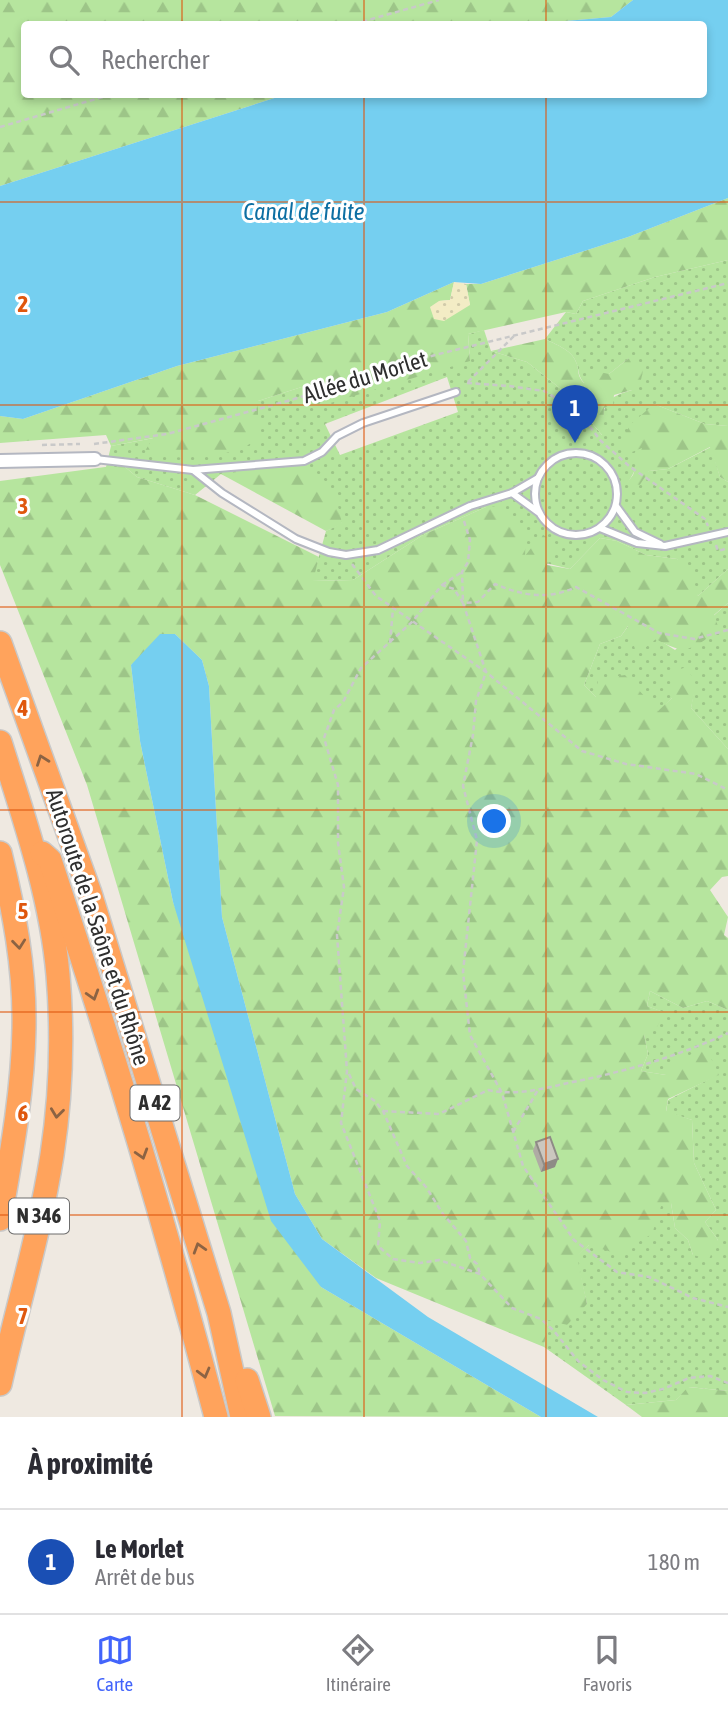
<!DOCTYPE html>
<html lang="fr">
<head>
<meta charset="utf-8">
<style>
	:root { --surface:#fff; --page:#f7f7f7; --text:#2b2b33; --muted:#7c7c81; --line:#e1e1e2; --accent:#4264fb }
	body { margin:0; font-family:"Asap Condensed",sans-serif; background:var(--page); color:var(--text) }
	.you { position:absolute; left:495px; top:822px; width:24px; height:24px; margin:-18px; border:5px solid #fff; border-radius:50%; background:#1a73e8; box-shadow:0 0 0 10px #1a73e833 }
	.badge { display:grid; place-items:center; width:46px; height:46px; border-radius:50%; background:var(--accent); color:#fff; font-size:23px; font-weight:700 }
	.pin { position:absolute; translate:-50% -58px; filter:drop-shadow(0 2px 4px #0008) }
	.pin::after { content:''; position:absolute; top:37px; width:24px; height:21px; background:inherit; clip-path:polygon(0 0,100% 0,50% 100%) }
	.list { margin:0; padding:0; list-style:none }
	h2 { display:flex; justify-content:space-between; align-items:center; height:91px; margin:0; padding:0 28px; font-size:30px }
	h2 small { font-size:23px; font-weight:400; color:var(--muted) }
	.list li { display:grid; grid-template-columns:46px 1fr auto; gap:21px; align-items:center; box-sizing:border-box; height:105px; padding:0 28px; border-top:2px solid var(--line) }
	.list b { display:block; font-size:26px; white-space:nowrap }
	.list p { margin:0; font-size:23px; white-space:nowrap; color:var(--muted) }
	.list em { font-size:23px; font-style:normal; color:var(--muted) }
	.icon { flex:none; width:38px; height:38px; fill:none; stroke:currentColor; stroke-width:2; stroke-linecap:round; stroke-linejoin:round }
	.map { position:relative; flex:none; width:728px; height:1417px; overflow:hidden }
	.search { position:absolute; background:var(--surface); box-shadow:0 4px 10px #0003; left:21px; right:21px; top:21px; height:77px; display:flex; align-items:center; gap:18px; box-sizing:border-box; padding:0 24px; border-radius:7px; color:var(--muted); font-size:26px }
	.sheet { height:196px; background:var(--surface) }
	nav { display:flex; justify-content:space-around; align-items:center; box-sizing:border-box; height:98px; border-top:2px solid var(--line); background:var(--surface); font-size:19px; color:var(--muted) }
	nav a { display:grid; justify-items:center; gap:4px }
	nav .on { color:var(--accent) }
	.map>svg:first-child { display:block }
	.grass { fill:url(#grass-dots); fill-rule:evenodd }
	.forest { fill:url(#forest-firs) }
	.sand { fill:url(#sand-dots) }
	.water { fill:#75cff0 }
	.lines { fill:none; stroke-linecap:round; stroke-linejoin:round }
	.service-casing { stroke:#b4b7c1; stroke-width:10 }
	.minor-casing { stroke:#b4b7c1; stroke-width:16 }
	.motorway-casing { stroke:#c9c9c9; stroke-width:26 }
	.path { stroke:#c9c9c9; stroke-width:2.5; stroke-dasharray:5 3.5; stroke-linecap:butt }
	.service { stroke:#fff; stroke-width:6 }
	.minor { stroke:#fff; stroke-width:12 }
	.motorway { stroke:#ffa35c; stroke-width:23 }
	.wall { fill:#afaba4 }
	.shaded-wall { fill:#8e8b86 }
	.building { fill:#cbc7bf; stroke:#8e8b86; stroke-width:2 }
	.oneway { stroke:#8c6343 }
	.grid { fill:none; stroke:#df570e; stroke-width:2; stroke-opacity:0.55 }
	.labels { text-anchor:middle; stroke-width:6; stroke-linejoin:round; paint-order:stroke }
	.shield { fill:#fff; stroke:#6d6d6d; stroke-width:2 }
	.shield-label { font-size:21px; font-weight:bold; fill:#2e2e2e }
	.street-label { font-size:23px; fill:#2e2e2e; stroke:#fff }
	.water-label { font-size:24px; font-style:italic; fill:#0d6fa3; stroke:#fff }
	.grid-label { font-size:23px; text-anchor:middle; font-weight:bold; fill:#df570e; stroke:#fff; stroke-width:6; stroke-linejoin:round; paint-order:stroke }
</style>
</head>
<body>
<div class="map">
<svg width="728" height="1417" viewBox="0 0 728 1417">
	<defs>
		<pattern id="grass-dots" width="8" height="8" patternUnits="userSpaceOnUse" patternTransform="scale(1.75)"><rect width="8" height="8" fill="#b6e59e"/><path d="M2 2h.1M6 6h.1" fill="none" stroke="#9dc588" stroke-width="1.8" stroke-linecap="round"/></pattern>
		<pattern id="forest-firs" width="22" height="20" patternUnits="userSpaceOnUse" patternTransform="scale(1.75)"><rect width="22" height="20" fill="#b6e59e"/><path d="M5 1l3.5 6h-7zM16 11l3.5 6h-7z" fill="#9dc588"/></pattern>
		<pattern id="sand-dots" width="8" height="8" patternUnits="userSpaceOnUse" patternTransform="scale(1.75)"><rect width="8" height="8" fill="#f3ecc5"/><path d="M2 2h.1M6 6h.1" fill="none" stroke="#d1cbaa" stroke-width="1.8" stroke-linecap="round"/></pattern>
	</defs>
	<rect width="100%" height="100%" fill="#efe9e1"/>
	<!-- grass -->
	<g class="grass">
		<path d="M728,260v166l-23,-2 -51,-20c-7,26 -11,57 -27,80l22,-13 19,-2 43,-22 9,30 8,5v87l-30,27 -21,-37 -31,-4 -29,-14 -17,-3 -30,31 -45,-11 -39,-51 -63,28 -70,45 -41,1 14,-50 16,-8 -121,-49 -26,21 -58,-18 -12,-10h-19l5,-21 43,-8h104v-37l53,-17 159,-24 -2,-26 16,-4 7,21 36,11 39,31 36,42c2,-29 -1,-36 30,-45l-3,-32 -20,16 -25,9c-7,-9 -4,-11 -8,-21 -4,-12 -21,-18 -31,-23l21,-27 10,2 7,-13 72,-24zM447,377l11,35 -118,43 -15,-31z"/>
		<path d="M728,603v146l-37,-41 4,-23 -23,13 -14,14 -61,-14 -13,-13 16,-41 21,-8 8,-11 17,21 10,-8 19,12z"/>
		<path d="M650,991l33,17 24,-7 21,9v381l-39,-4 -13,13 -50,5 -82,-58 4,-27 39,-16 -11,-48 13,-11 73,-43 9,1 4,25 13,12 5,15 25,-15 -13,-18 11,-12 -22,-47 -2,-43 -26,-8 2,-12 51,-26 -53,1 -25,-4 7,-17 -4,-19 19,-23 -16,-6z"/>
	</g>
	<!-- forest -->
	<g class="forest">
		<path d="M0,0h633l-22,17 -79,7h-508v70l260,1 -284,91z"/>
		<path d="M728,198v62l-73,17 -72,24 -7,13 -10,-2 -98,22 2,27 -143,43 -16,-20 -53,17v38c-6,3 -13,9 -20,11 -17,6 -79,12 -93,1l8,-13 -42,8 -5,-11 -106,8v-27l23,3 154,-53 210,-54 67,-30 -4,18 -11,1 31,4 -4,-21h15l147,-47z"/>
		<path d="M545,339c10,5 27,11 31,23 4,9 0,12 8,21l10,-12 15,3 20,-16 14,13 -3,13 -8,6 -18,5 -1,10 -9,3 -1,28 -37,-43 -39,-31 -36,-11z"/>
		<path d="M654,404l51,20 23,2v56l-8,-5 -10,-30 -42,22 -19,2 -12,18 -11,-5 7,-9 9,-27 -15,6 -10,-8 14,-22z"/>
		<path d="M305,464c26,19 31,29 37,60l-16,7 -105,-57z"/>
		<path d="M105,467h20l12,10 58,18 124,62 -6,24 40,-1 70,-45 63,-28 14,-1 26,22 -1,28 17,-22 14,10 -9,21 23,4 30,-31 17,3 29,14 31,4 15,14 6,23 30,-27v34l-14,12 5,14c-26,20 -32,28 -63,10l-10,8 -11,2 -7,-23 -7,10 -21,8 -16,41 12,12 2,-18 27,-4 33,36 14,-13 -2,-26 17,-5 9,18 -5,23 37,41v127l-6,1 -12,13 18,27 -4,18 4,3v72l-21,-9 -24,7 -33,-17 -3,15 17,6 -7,15 -13,8 4,19 -7,17 25,4 7,-13 33,-14 13,27 -51,24 -2,12 26,9 2,43 22,47 -11,12 13,18 -9,19 -16,-4 -5,-15 -13,-12 -4,-25h-9l-10,31 -34,20 -29,-9 -12,11 10,48 -20,21 -19,-5 -4,27 -168,-69 -54,-39 -27,-45 -73,-277 -13,-231 -7,-26 -27,-26 -44,31 9,76 33,161 148,385 220,130 -266,-1 -188,-631 -87,-220v-84z"/>
		<path d="M688,1387l40,4v26h-86l-16,-12 50,-5z"/>
	</g>
	<!-- sand -->
	<path class="sand" d="M454,282l12,2 4,21 -26,16 -10,-2 -4,-12 9,-6 11,-1z"/>
	<!-- water -->
	<g class="water">
		<path d="M633,0h95v198l-100,39 -147,47 -27,-2 -67,30 -210,54 -154,53 -23,-3v-230l284,-91 420,-1v-70h-172l79,-7z"/>
		<path d="M160,634h15l27,26 7,26 13,231 73,277 27,45 106,78 170,100h-57l-220,-130 -50,-66 -98,-319 -33,-161 -9,-76z"/>
	</g>
	<g class="lines">
		<defs>
			<g id="service">
				<circle cx="576" cy="494" r="41"/>
				<path d="M95,459l98,11 29,23 74,46 33,13 17,3 32,-5 92,-44 42,-13 26,-15"/>
				<path d="M193,470l111,-9 18,-9 15,-16 26,-13 93,-31"/>
				<path d="M512,493l26,19"/>
				<path d="M616,506l19,26 25,12"/>
				<path d="M600,528l37,15 28,3 63,-14"/>
			</g>
			<path id="minor" d="M0,461l95,-2"/>
			<g id="motorway">
				<path d="M0,643l90,250 129,420 23,104"/>
				<path d="M0,742c24,76 51,153 58,233 5,60 3,121 -6,180 -12,77 -35,153 -52,229"/>
				<path d="M0,853c14,57 25,115 24,175 -1,64 -13,128 -24,191"/>
				<path d="M42,853l8,7c61,184 117,370 166,557"/>
				<path d="M247,1380l12,37"/>
			</g>
		</defs>
		<!-- service casing -->
		<use href="#service" class="service-casing"/>
		<!-- minor casing -->
		<use href="#minor" class="minor-casing"/>
		<!-- motorway casing -->
		<use href="#motorway" class="motorway-casing"/>
		<!-- path -->
		<g class="path">
			<path d="M354,24l85,-24"/>
			<path d="M0,127l113,-33"/>
			<path d="M468,382l47,-47"/>
			<path d="M467,383l42,3 35,5 34,20 23,30 28,25 76,53 3,7"/>
			<path d="M94,444l73,-10 124,-34 144,-45 293,-72"/>
			<path d="M42,445l38,-1"/>
			<path d="M464,521l6,19 -2,22 -6,10 1,31 23,69 -10,29 -3,34 -10,51 14,54 -14,132 7,63 32,58 21,73 51,74 43,32 32,5 44,21 35,9"/>
			<path d="M716,545l2,6 10,-3"/>
			<path d="M352,564l24,32 110,76 96,79 44,13 70,10 32,16"/>
			<path d="M442,585l20,-13"/>
			<path d="M728,630l-34,9 -35,-6 -83,-46c-28,13 -53,9 -81,-3l-17,18 -15,1 -9,-14 -12,-4 -30,37 -51,46 -18,34 -9,8 -10,28 14,47v58l6,44 -7,48 10,136 -6,52 39,98 -2,25 15,13 27,4 19,-3 41,14 32,34 29,11 13,12 24,30 25,19 24,12 18,1 18,-4 26,-11 21,-2 18,7"/>
			<path d="M390,643l3,-35"/>
			<path d="M349,1074l7,15 19,12 8,10 24,55 19,21 17,27 23,27 4,17 7,6 3,10"/>
			<path d="M383,1111l56,3 49,-24c26,6 54,-1 80,-7 55,-11 109,-26 160,-50"/>
			<path d="M513,1132l25,-42"/>
		</g>
		<!-- service -->
		<use href="#service" class="service"/>
		<!-- minor -->
		<use href="#minor" class="minor"/>
		<!-- motorway -->
		<use href="#motorway" class="motorway"/>
	</g>
	<!-- wall -->
	<path class="wall" d="M536,1142l19,25 -14,5 -8,-21z"/>
	<!-- shaded-wall -->
	<path class="shaded-wall" d="M558,1159l-3,8 -14,5 3,-8z"/>
	<!-- building -->
	<path class="building" d="M550,1137l8,22 -14,5 -8,-22z"/>
	<!-- one-way arrows -->
	<defs><path id="oneway-chevron" d="M-2-3.5L2.5 0L-2 3.5" fill="none" stroke-width="1.6" stroke-linecap="round" stroke-linejoin="round" transform="scale(1.75)"/></defs>
	<g class="oneway">
		<use href="#oneway-chevron" transform="translate(42 760) rotate(-110)"/>
		<use href="#oneway-chevron" transform="translate(19 944) rotate(84)"/>
		<use href="#oneway-chevron" transform="translate(93 995) rotate(73)"/>
		<use href="#oneway-chevron" transform="translate(57 1113) rotate(97)"/>
		<use href="#oneway-chevron" transform="translate(142 1154) rotate(73)"/>
		<use href="#oneway-chevron" transform="translate(199 1248) rotate(-107)"/>
		<use href="#oneway-chevron" transform="translate(204 1373) rotate(75)"/>
	</g>
	<!-- grid -->
	<path class="grid" d="M182,0v24M364,0v24M546,0v24M182,94v1323M364,94v1323M546,94v1323M0,202h728M0,405h728M0,607h728M0,810h728M0,1012h728M0,1215h728"/>
	<g class="labels">
		<!-- shield labels -->
		<g class="shield">
			<rect x="130.5" y="1085.5" width="49" height="35" rx="5"/>
			<rect x="9" y="1198.5" width="60" height="35" rx="5"/>
		</g>
		<g class="shield-label">
			<text x="155" y="1110">A 42</text>
			<text x="39" y="1223">N 346</text>
		</g>
		<!-- street labels -->
		<g class="street-label">
			<text transform="translate(365 377) rotate(-17)" y="8">Allée du Morlet</text>
			<text transform="translate(98 927) rotate(72)" y="8">Autoroute de la Saône et du Rhône</text>
		</g>
		<!-- water labels -->
		<g class="water-label">
			<text x="304" y="220">Canal de fuite</text>
		</g>
	</g>
	<g class="grid-label">
		<text x="23" y="312">2</text>
		<text x="23" y="514">3</text>
		<text x="23" y="716">4</text>
		<text x="23" y="919">5</text>
		<text x="23" y="1121">6</text>
		<text x="23" y="1324">7</text>
	</g>
</svg>
<div class="you"></div>
<div class="pin badge" style="left:575px;top:443px;background:#1a4fb4">1</div>
<div class="search"><svg class="icon" aria-label="search" viewBox="0 0 24 24"><circle cx="10" cy="10" r="6"/><path d="M15 15l6 6"/></svg>Rechercher</div>
</div>
<section class="sheet">
<h2>À proximité<small></small></h2>
<ul class="list">
<li><span class="badge" style="background:#1a4fb4">1</span><div><b>Le Morlet</b><p>Arrêt de bus</p></div><em>180 m</em></li>
</ul>
</section>
<nav>
<a class="on"><svg class="icon" aria-label="map" viewBox="0 0 24 24"><path d="M3 6l6-2 6 2 6-2v14l-6 2-6-2-6 2zM9 4v14M15 6v14"/></svg>Carte</a>
<a><svg class="icon" aria-label="directions" viewBox="0 0 24 24"><path d="M12 3l9 9-9 9-9-9zM9 14v-3h6M13 9l2 2-2 2"/></svg>Itinéraire</a>
<a><svg class="icon" aria-label="saved" viewBox="0 0 24 24"><path d="M7 4h10v16l-5-4-5 4z"/></svg>Favoris</a>
</nav>
</body>
</html>
